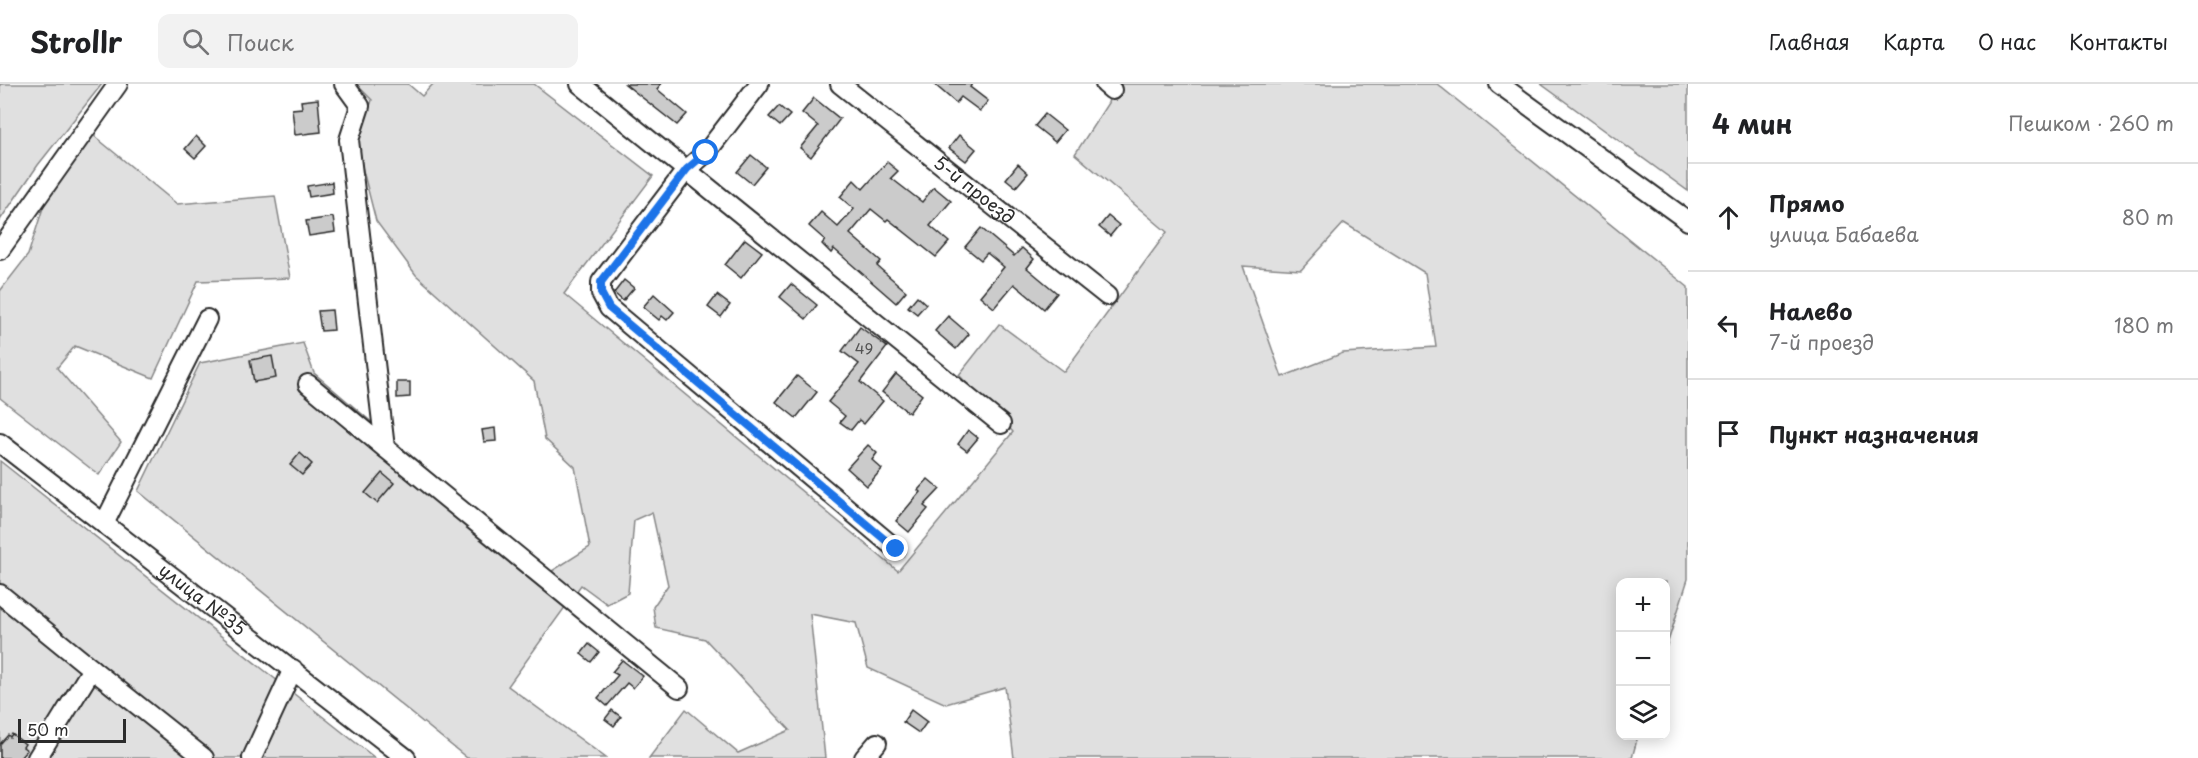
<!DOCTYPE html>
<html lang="ru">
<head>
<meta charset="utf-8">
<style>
	:root { --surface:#fff; --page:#f2f2f2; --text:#202124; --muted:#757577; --line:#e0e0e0 }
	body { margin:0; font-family:"Playpen Sans",sans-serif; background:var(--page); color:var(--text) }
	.controls { position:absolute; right:18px; bottom:18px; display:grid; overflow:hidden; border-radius:12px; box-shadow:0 3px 15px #0003 }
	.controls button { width:54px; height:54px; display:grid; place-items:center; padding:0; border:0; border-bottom:2px solid var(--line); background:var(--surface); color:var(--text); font:30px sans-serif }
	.scale { position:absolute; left:18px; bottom:15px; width:108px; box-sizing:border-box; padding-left:6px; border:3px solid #2b2b2b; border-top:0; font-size:16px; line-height:21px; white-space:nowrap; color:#2b2b2b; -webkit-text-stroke:4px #fff; paint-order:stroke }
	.stop { position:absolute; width:18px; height:18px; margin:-14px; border:4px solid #1a73e8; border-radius:50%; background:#fff }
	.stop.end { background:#1a73e8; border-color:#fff; box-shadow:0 2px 6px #0008 }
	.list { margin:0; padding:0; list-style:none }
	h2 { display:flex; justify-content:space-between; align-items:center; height:78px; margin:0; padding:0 24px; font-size:26px }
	h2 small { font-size:20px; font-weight:400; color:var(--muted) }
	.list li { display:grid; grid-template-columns:39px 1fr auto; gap:18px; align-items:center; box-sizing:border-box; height:108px; padding:0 24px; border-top:2px solid var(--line) }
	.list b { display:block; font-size:22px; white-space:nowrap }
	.list p { margin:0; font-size:20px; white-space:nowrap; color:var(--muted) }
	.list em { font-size:20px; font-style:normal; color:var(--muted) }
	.icon { flex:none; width:33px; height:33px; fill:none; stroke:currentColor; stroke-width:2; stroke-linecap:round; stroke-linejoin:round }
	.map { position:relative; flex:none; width:1688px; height:674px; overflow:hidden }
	header { display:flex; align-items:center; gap:36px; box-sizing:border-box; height:84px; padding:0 30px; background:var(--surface); border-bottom:2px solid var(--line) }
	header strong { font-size:28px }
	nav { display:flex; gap:33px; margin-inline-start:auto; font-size:21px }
	.search { width:420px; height:54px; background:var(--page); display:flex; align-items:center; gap:15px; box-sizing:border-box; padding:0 21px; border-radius:12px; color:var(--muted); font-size:22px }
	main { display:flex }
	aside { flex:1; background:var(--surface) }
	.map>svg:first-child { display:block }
	.green { fill:#e0e0e0; stroke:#868686; stroke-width:1.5; fill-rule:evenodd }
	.building { fill:#cbcbcb; stroke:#2b2b2b; stroke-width:1.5 }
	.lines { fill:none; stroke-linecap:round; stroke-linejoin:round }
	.minor-casing { stroke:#2b2b2b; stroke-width:22 }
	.minor { stroke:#fff; stroke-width:18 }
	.route { stroke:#1a73e8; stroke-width:8 }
	.labels { text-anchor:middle; stroke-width:5; stroke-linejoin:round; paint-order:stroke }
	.number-label { font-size:15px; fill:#535353 }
	.street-label { font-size:18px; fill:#2b2b2b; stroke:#fff }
</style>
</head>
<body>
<header>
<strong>Strollr</strong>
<div class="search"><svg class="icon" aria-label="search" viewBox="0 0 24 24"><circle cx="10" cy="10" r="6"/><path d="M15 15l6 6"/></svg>Поиск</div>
<nav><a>Главная</a><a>Карта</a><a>О нас</a><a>Контакты</a></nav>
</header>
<main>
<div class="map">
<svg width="1688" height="674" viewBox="0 0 1688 674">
	<rect width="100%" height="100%" fill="#fff"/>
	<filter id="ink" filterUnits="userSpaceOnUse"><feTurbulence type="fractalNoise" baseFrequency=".0167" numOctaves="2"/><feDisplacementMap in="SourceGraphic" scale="12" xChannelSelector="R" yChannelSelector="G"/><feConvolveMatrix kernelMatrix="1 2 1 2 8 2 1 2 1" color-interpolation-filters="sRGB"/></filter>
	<g filter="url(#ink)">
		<!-- green -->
		<g class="green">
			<path d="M0,0h102l-64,81 -38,55z"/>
			<path d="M356,0h52l14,12 11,-12h101l119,92 -89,118 334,277 115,-139 -54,-57 40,-51 65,48 103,-140 -92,-78 33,-51 5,-19h324l251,203v292l-22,69v-66h-46v154h18l-6,22h-618l-9,-71 -59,17 -78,-36 -12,-45 -46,-9 15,144h-176l37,-49 52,44 52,-23 -85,-91 -49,-11 -3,-21 15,-22 -16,-73 -18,8 -6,73 -21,11 -26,-19 -73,101 98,72h-139l-329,-267 62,-128 103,-20 11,30 235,200 41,-26 -15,-80 -30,-28 -11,-58 -118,-106 -40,-54 -19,-74 15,-47zM1344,139l81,50 11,74 -93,6 -61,24 -39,-111 58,4z"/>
			<path d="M1541,0h147v107z"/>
			<path d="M93,51l84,69 98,-8 15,82 -92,3 -45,97 -78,-32 -18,22 64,74 -22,33 -99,-77v-107l28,-36 20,-63z"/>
			<path d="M0,377l375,297h-375z"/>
		</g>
		<!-- building -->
		<g class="building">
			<path d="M625,0h36l-4,5 30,25 -10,11z"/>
			<path d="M934,0h38l-2,3 18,14 -8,10 -19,-14 -5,6z"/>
			<path d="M814,14l26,21 -29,38 -11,-9 18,-22 -16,-13z"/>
			<path d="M318,15l3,33 -26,3 -3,-26 10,-1 -1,-7z"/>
			<path d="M779,22l11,9 -10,11 -11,-9z"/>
			<path d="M1045,30l20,16 -10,12 -20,-16z"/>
			<path d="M959,51l17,14 -10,12 -17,-13z"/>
			<path d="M196,52l10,10 -11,12 -10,-9z"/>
			<path d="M751,71l15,12 -14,17 -15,-12z"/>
			<path d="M887,78l11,9 -7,7 31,24 12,-15 17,14 -21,25 19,16 -13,15 -48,-38 -2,2 -15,-12 -21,25 31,27 -4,5 29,25 -10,12 -62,-54 -3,4 -9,-9 3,-4 -16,-14 12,-14 17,15 16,-18 -14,-12 14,-17 9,9z"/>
			<path d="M1018,80l10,9 -12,14 -10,-8z"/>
			<path d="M332,98l1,11 -24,4 -2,-11z"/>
			<path d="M1108,132l11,9 -9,11 -11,-9z"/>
			<path d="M333,133l2,15 -26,4 -3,-15z"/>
			<path d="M981,144l33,28 8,-8 12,11 -7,9 30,25 -13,16 -30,-25 -20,24 -14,-12 24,-29 -17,-14 -6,7 -16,-13z"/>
			<path d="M745,155l17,13 -21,26 -16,-13z"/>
			<path d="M624,196l10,8 -11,13 -9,-8z"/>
			<path d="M791,200l26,21 -11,14 -26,-22z"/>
			<path d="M654,210l20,18 -7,8 -5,-4 -3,4 -16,-13z"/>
			<path d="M717,211l13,10 -9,12 -13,-10z"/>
			<path d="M917,212l9,8 -9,10 -9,-7z"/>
			<path d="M332,226l2,20 -13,1 -3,-20z"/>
			<path d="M948,232l21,18 -13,15 -21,-18z"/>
			<path d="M860,243l27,20 -27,35 23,19 -19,23 -5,-4 -8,10 -11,-8 5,-6 -17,-14 31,-38 -17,-13z"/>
			<path d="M272,272l4,22 -22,4 -4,-22z"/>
			<path d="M896,290l26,21 -13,18 -27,-21z"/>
			<path d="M797,292l20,16 -21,26 -20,-16z"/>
			<path d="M397,298h13v15l-13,1z"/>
			<path d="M495,344l1,13 -12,1 -2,-12z"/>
			<path d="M968,346l10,8 -11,13 -9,-7z"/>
			<path d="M868,361l9,8 -5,7 10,9 -15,17 -20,-18z"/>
			<path d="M300,369l12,11 -10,11 -12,-10z"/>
			<path d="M382,389l12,10 -17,20 -12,-10z"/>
			<path d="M928,395l12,10 -16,17 4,3 -19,23 -13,-11 24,-29 -2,-2z"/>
			<path d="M589,560l10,8 -8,10 -10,-8z"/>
			<path d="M622,576l21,16 -10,12 -6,-5 -20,23 -9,-8 20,-23 -6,-3z"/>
			<path d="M612,626l9,7 -7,9 -9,-7z"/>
			<path d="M911,626l16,12 -8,11 -16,-11z"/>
			<path d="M12,650l13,10 -2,3 4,3 -7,8h-20v-14l8,-9 2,2z"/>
		</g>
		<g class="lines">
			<defs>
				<g id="minor">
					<path d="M580,0l421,340"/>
					<path d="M759,0l-53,69 -19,16 -86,113v11l8,15 287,241"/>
					<path id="s1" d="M840,0l267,212"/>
					<path d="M1105,0l7,6"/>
					<path d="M1499,0l189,137"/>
					<path d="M0,166l118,-166"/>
					<path d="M308,300l77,64 -36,-308 11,-34 -16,-22"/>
					<path id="s2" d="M0,359l406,315"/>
					<path d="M385,364l294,240"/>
					<path d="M104,440l103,-205"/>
					<path d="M0,510l92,75"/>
					<path d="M37,674l55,-89 112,89"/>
					<path d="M252,674l41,-89"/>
					<path d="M864,674l13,-15"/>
				</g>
			</defs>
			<!-- minor casing -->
			<use href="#minor" class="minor-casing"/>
			<!-- minor -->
			<use href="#minor" class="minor"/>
		</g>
	</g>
	<g class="lines" filter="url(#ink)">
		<!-- route -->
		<path class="route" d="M706,69l-19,16 -86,113v11l8,15 287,241"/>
	</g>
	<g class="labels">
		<!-- number labels -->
		<g class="number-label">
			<text x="864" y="270">49</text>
		</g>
		<!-- street labels -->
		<g class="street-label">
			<text dy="6" stroke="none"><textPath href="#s1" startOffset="171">5-й проезд</textPath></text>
			<text dy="6" stroke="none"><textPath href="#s2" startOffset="256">улица №35</textPath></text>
		</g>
	</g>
</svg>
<div class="controls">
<button>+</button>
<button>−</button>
<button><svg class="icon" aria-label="layers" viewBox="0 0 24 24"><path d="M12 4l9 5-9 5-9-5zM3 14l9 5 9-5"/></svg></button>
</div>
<div class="scale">50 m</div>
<div class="stop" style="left:706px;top:69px"></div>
<div class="stop end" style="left:896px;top:465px"></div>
</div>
<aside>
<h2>4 мин<small>Пешком · 260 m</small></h2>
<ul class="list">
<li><svg class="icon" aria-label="ahead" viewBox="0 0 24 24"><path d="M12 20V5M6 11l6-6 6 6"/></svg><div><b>Прямо</b><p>улица Бабаева</p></div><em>80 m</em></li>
<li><svg class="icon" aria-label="left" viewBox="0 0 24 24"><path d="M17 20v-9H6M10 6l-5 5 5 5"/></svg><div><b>Налево</b><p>7-й проезд</p></div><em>180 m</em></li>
<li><svg class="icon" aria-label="arrive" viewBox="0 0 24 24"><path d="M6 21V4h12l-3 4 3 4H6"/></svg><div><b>Пункт назначения</b></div></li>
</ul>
</aside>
</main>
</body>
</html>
